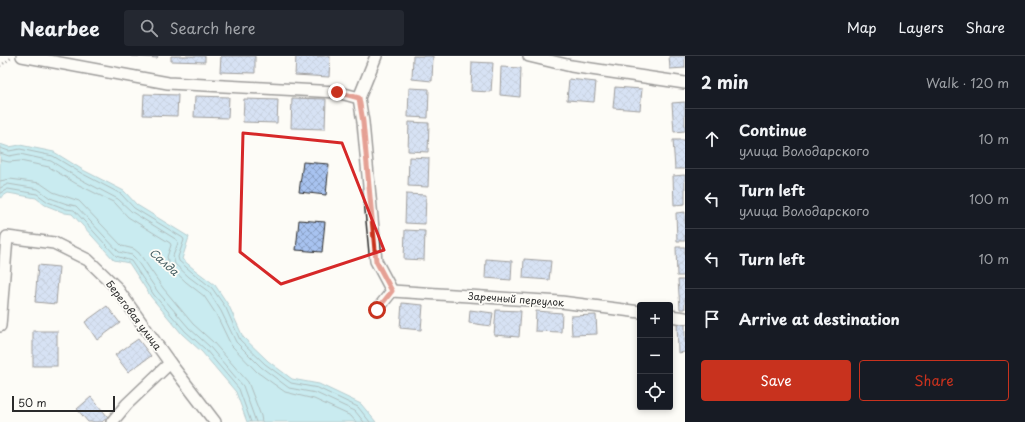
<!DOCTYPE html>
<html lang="en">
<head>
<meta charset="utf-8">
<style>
	:root { --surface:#171b24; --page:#242831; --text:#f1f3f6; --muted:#9ea1a6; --line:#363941; --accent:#c8321e }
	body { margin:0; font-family:"Playpen Sans",sans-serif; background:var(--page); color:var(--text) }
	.controls { position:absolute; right:12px; bottom:12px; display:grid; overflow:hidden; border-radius:4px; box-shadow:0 2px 6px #0003 }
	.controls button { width:36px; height:36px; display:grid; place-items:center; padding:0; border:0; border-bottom:1px solid var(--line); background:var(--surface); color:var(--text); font:20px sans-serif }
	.scale { position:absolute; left:12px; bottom:10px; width:103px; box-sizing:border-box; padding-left:4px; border:2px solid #2b2b2b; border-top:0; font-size:11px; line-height:14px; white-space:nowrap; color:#2b2b2b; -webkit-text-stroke:3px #fdfcf7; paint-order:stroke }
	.stop { position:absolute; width:12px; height:12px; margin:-9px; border:3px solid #c8321e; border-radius:50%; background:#fff }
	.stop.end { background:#c8321e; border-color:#fff; box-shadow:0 1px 4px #0008 }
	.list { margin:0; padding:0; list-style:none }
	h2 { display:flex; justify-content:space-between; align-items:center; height:52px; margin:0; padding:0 16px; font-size:17px }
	h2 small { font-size:13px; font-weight:400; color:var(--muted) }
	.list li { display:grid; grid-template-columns:26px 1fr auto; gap:12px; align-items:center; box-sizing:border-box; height:60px; padding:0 16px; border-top:1px solid var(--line) }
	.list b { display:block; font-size:15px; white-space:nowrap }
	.list p { margin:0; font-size:13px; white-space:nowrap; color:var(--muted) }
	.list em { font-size:13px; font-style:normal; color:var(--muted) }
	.actions { display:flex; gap:8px; padding:12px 16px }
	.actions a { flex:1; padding:9px 0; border:1px solid var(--accent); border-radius:4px; text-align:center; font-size:14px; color:var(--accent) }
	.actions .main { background:var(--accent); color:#fff }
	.icon { flex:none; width:22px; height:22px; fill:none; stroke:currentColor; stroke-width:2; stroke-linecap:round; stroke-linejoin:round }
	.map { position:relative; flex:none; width:685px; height:366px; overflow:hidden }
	header { display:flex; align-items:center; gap:24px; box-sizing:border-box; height:56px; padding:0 20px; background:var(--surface); border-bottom:1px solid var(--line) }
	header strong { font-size:19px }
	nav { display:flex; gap:22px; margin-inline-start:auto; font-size:14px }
	.search { width:280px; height:36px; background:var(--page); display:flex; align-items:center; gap:10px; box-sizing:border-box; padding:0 14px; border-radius:4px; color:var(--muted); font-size:15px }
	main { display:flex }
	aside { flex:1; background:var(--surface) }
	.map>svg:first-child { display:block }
	.water { fill:#89d8e6; stroke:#63939b }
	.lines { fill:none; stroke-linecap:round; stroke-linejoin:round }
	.shore { stroke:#517076; stroke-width:1 }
	.building { fill:url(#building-cross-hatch); stroke:#2b2b2b }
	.minor-casing { stroke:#2b2b2b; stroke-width:14 }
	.path { stroke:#2b2b2b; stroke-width:2.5; stroke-dasharray:1 3; stroke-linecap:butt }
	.minor { stroke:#fdfcf7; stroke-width:11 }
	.route { stroke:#c8321e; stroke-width:5 }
	.marked { fill:none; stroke:#d62828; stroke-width:3; stroke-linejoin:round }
	.labels { text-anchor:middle; stroke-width:3.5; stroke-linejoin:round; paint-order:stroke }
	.street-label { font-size:10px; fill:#2b2b2b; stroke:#fdfcf7 }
	.water-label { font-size:11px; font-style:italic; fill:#475f63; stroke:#fdfcf7 }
</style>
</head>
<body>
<header>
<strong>Nearbee</strong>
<div class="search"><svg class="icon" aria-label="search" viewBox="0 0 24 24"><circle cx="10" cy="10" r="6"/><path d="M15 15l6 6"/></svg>Search here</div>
<nav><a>Map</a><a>Layers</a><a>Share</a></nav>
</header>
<main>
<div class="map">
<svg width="685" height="366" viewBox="0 0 685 366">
	<defs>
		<pattern id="building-cross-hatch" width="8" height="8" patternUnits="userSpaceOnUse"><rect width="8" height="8" fill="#a8c3f0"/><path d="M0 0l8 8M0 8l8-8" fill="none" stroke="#899fc3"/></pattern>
	</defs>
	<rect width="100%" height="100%" fill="#fdfcf7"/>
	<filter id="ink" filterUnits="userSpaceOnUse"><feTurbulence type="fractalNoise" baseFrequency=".025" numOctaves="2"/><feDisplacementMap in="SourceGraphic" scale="8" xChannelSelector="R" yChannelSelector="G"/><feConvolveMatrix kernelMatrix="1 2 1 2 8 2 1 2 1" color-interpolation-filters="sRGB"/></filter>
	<g filter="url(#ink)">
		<!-- water -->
		<path class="water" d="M0,88l9,3 11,-2 34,7 29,18 41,21 13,14 52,32 -7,22 13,11 20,15 14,21 14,31 25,24 24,18 27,5 42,20 15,18h-129l-11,-30 -34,-40 -20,-18 -31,-37 -22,-34 -15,-3 -42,-46 -7,-1 -20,-8 -9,-7 -28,-5 -8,5z"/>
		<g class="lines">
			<!-- shore -->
			<g class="shore">
				<path d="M0,92l9,3 11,-2 33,7 28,17 40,21 13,14 49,30 1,2 -6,17 1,4 14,12 19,15 14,20 14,32 25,24 26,19 27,5 40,19 12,15"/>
				<path d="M0,97l9,3 11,-2 31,7 27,17 40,21 14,13 45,28 1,3 -5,13 2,8 14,13 20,15 12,19 15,31 25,25 28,21 27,5 39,18 9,11"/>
				<path d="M0,104l9,2 11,-1 29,6 26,16 40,20 13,14 42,26 1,2 -4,12 3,10 16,15 18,14 12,18 15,31 26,27 28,20 29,7 37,17 5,6"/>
				<path d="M0,125l10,-2 30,4 13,9 26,9 43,45 12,3 5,4 24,35 30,36 20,18 35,40 13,34 1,6"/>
				<path d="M0,132l8,-4 30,5 12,9 17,6 9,2 43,46 13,3 3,3 23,34 31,36 20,18 34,40 13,36"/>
				<path d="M0,137l8,-4 29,5 11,8 18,7 8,1 42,46 15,5 23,34 31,36 20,18 34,40 12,33"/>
			</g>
		</g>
		<!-- building -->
		<g class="building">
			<path d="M132,0h26l-1,2z"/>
			<path d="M171,0h34v6l-34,-1z"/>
			<path d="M221,0h34v17l-35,-1z"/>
			<path d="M296,0h34l-1,21 -34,-2z"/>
			<path d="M413,0h20l-1,25 -20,-2z"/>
			<path d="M669,0h16v12l-15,1z"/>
			<path d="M472,6l21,1 -2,29 -20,-1z"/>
			<path d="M501,11l20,1 -1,29 -20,-2z"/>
			<path d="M569,23l27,3 -2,20 -27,-2z"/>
			<path d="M615,31l27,2 -2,21 -27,-2z"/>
			<path d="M409,32l20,1 -1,29 -20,-1z"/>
			<path d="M144,38l34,1 -1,21 -34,-1z"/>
			<path d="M195,40l34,1 -1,21 -34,-1z"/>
			<path d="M292,42l34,1 -1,30 -34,-1z"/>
			<path d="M244,43l34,1 -1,23 -34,-1z"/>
			<path d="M685,46v29l-11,1 -2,-29z"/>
			<path d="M409,66l20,1 -1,29 -20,-1z"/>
			<path d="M673,84h12v29h-10z"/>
			<path d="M409,101l20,1 -1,29 -20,-1z"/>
			<path d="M303,106l26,2 -3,31 -27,-3z"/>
			<path d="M685,119v29l-11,1 -1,-29z"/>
			<path d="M406,138l20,1 -1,29 -20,-1z"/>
			<path d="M685,156v29h-8l-1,-28z"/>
			<path d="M299,164l26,2 -3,30 -26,-2z"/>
			<path d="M405,174l20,1 -1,29 -20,-1z"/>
			<path d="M676,191h9v29h-8z"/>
			<path d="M486,203l26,2 -1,19 -26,-2z"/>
			<path d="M524,203l27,2 -2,19 -26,-2z"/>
			<path d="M38,209l21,2 -3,37 -21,-2z"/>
			<path d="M678,224h7v29h-5z"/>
			<path d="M402,247l21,2 -2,25 -21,-2z"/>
			<path d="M107,250l13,17 -23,17 -12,-18z"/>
			<path d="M470,254l23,3 -2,13 -22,-3z"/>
			<path d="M496,254l25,1 -2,26 -25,-2z"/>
			<path d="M536,255l26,2 -1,19 -26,-1z"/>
			<path d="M596,259l1,19 -25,1 -1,-19z"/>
			<path d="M677,266h8v30l-7,1z"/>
			<rect x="33" y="275" width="24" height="35"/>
			<path d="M138,283l13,17 -23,16 -13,-17z"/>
			<path d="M91,341l17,20 -6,5h-14l-11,-13z"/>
		</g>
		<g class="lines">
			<defs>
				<g id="minor">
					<path d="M22,0l146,27 169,9 22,6"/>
					<path d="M376,0l-17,42 4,24 13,139 16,30 -15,19"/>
					<path d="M529,0l42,10 114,17"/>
					<path d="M392,235l169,11 79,10"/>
					<path d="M670,260l15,2"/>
					<path d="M0,270l7,-89 47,6 34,17 28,27 54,76 45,59"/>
					<path d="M112,366l15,-18 43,-41"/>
				</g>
			</defs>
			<!-- minor casing -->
			<use href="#minor" class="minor-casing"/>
			<!-- path -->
			<path class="path" d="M0,10l11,-8"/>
			<!-- minor -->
			<use href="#minor" class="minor"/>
		</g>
	</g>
	<g class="lines" filter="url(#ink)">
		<!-- route -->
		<path class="route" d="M337,36l22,6 4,24 13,139 16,30 -15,19"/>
	</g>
	<!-- marked area -->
	<path d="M0 0H685V366H0ZM243,77l99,10 42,107 -103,34 -41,-32z" fill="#fdfcf7" fill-opacity=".55" fill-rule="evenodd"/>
	<path class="marked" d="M243,77l99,10 42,107 -103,34 -41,-32z"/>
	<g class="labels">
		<!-- street labels -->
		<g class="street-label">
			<text transform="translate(516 243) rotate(4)" y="4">Заречный переулок</text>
			<text transform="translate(134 259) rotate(53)" y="4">Береговая улица</text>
		</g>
		<!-- water labels -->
		<g class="water-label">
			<text transform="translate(164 206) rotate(42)" y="4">Салда</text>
		</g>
	</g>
</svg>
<div class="controls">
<button>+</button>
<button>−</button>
<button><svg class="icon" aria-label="locate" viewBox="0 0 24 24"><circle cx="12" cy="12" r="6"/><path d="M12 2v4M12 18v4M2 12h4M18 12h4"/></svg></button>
</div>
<div class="scale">50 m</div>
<div class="stop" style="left:377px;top:254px"></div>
<div class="stop end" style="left:337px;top:36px"></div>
</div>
<aside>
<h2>2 min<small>Walk · 120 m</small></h2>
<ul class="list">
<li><svg class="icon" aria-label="ahead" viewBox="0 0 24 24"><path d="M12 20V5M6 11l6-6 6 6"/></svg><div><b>Continue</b><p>улица Володарского</p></div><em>10 m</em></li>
<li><svg class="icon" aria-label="left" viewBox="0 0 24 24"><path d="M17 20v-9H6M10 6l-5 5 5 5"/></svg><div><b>Turn left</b><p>улица Володарского</p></div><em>100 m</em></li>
<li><svg class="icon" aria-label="left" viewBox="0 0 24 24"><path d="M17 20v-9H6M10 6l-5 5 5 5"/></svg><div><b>Turn left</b></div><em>10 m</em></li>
<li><svg class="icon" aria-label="arrive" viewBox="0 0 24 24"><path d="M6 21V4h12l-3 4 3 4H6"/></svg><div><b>Arrive at destination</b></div></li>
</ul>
<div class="actions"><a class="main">Save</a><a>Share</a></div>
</aside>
</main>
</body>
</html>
